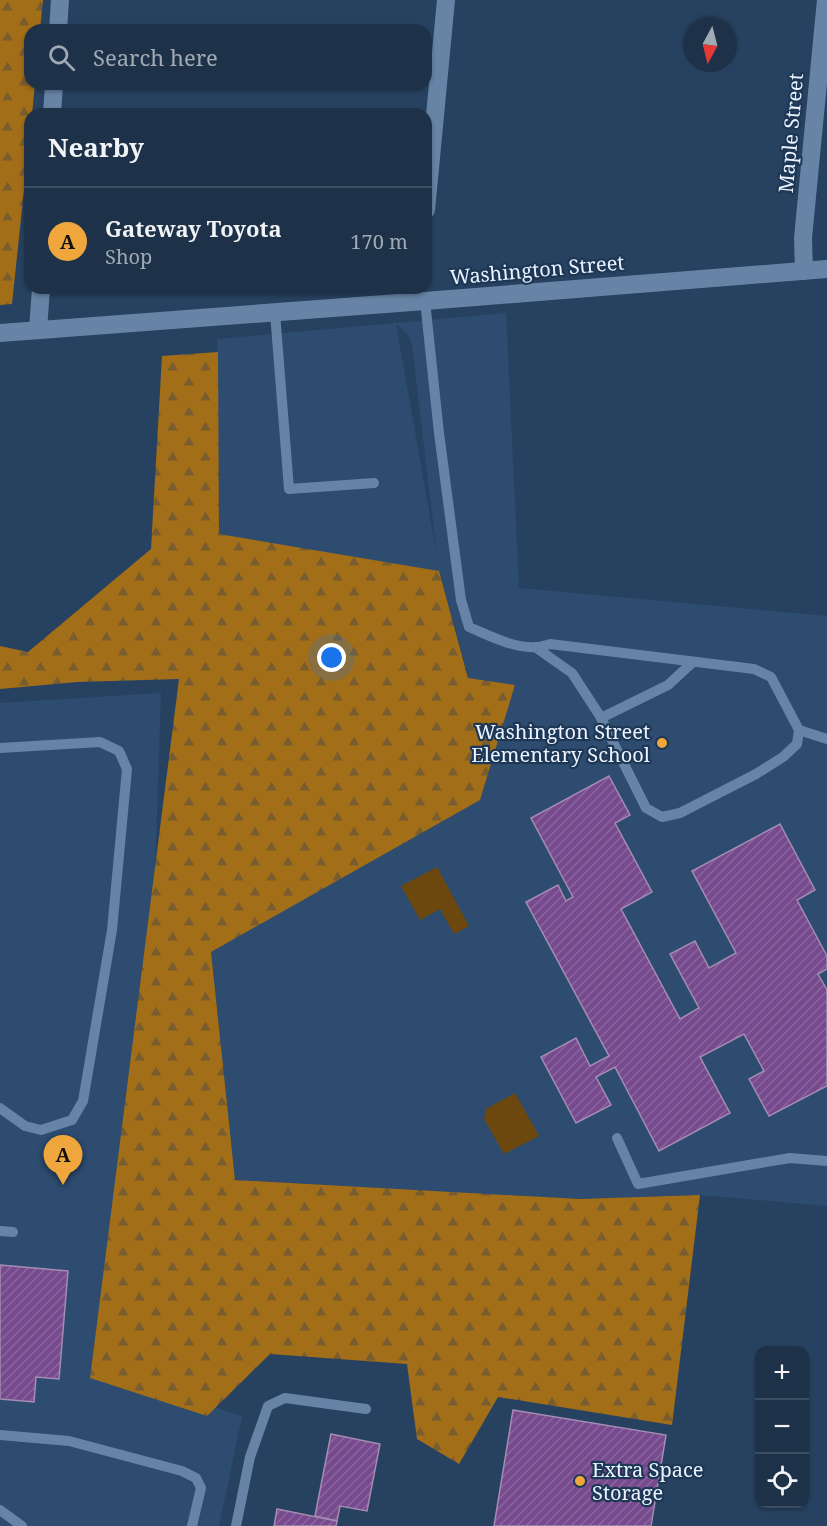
<!DOCTYPE html>
<html lang="en">
<head>
<meta charset="utf-8">
<style>
	:root { --surface:#1d3248; --page:#253a4f; --text:#f1f3f6; --muted:#a0aab4; --line:#3b4d60; --accent:#efa73d }
	body { margin:0; font-family:"Noto Serif",serif; background:var(--page); color:var(--text) }
	.controls { position:absolute; right:18px; bottom:18px; display:grid; overflow:hidden; border-radius:12px; box-shadow:0 2px 4px #0004 }
	.controls button { width:54px; height:54px; display:grid; place-items:center; padding:0; border:0; border-bottom:2px solid var(--line); background:var(--surface); color:var(--text); font:30px sans-serif }
	.compass { position:absolute; left:683px; top:18px; width:54px; height:54px; border-radius:50%; background:var(--surface); box-shadow:0 2px 4px #0004; rotate:187deg }
	.you { position:absolute; left:332px; top:658px; width:21px; height:21px; margin:-15px; border:4px solid #fff; border-radius:50%; background:#1a73e8; box-shadow:0 0 0 9px #1a73e833 }
	.badge { display:grid; place-items:center; width:39px; height:39px; border-radius:50%; background:var(--accent); color:#111; font-size:20px; font-weight:700 }
	.pin { position:absolute; translate:-50% -50px; filter:drop-shadow(0 2px 3px #0008) }
	.pin::after { content:''; position:absolute; top:32px; width:21px; height:18px; background:inherit; clip-path:polygon(0 0,100% 0,50% 100%) }
	.list { margin:0; padding:0; list-style:none }
	h2 { display:flex; justify-content:space-between; align-items:center; height:78px; margin:0; padding:0 24px; font-size:26px }
	h2 small { font-size:20px; font-weight:400; color:var(--muted) }
	.list li { display:grid; grid-template-columns:39px 1fr auto; gap:18px; align-items:center; box-sizing:border-box; height:108px; padding:0 24px; border-top:2px solid var(--line) }
	.list b { display:block; font-size:22px; white-space:nowrap }
	.list p { margin:0; font-size:20px; white-space:nowrap; color:var(--muted) }
	.list em { font-size:20px; font-style:normal; color:var(--muted) }
	.icon { flex:none; width:33px; height:33px; fill:none; stroke:currentColor; stroke-width:2; stroke-linecap:round; stroke-linejoin:round }
	.map { position:relative; flex:none; width:827px; height:1526px; overflow:hidden }
	.search { position:absolute; background:var(--surface); box-shadow:0 2px 4px #0004; left:24px; top:24px; width:408px; height:66px; display:flex; align-items:center; gap:15px; box-sizing:border-box; padding:0 21px; border-radius:18px; color:var(--muted); font-size:22px }
	.panel { position:absolute; background:var(--surface); box-shadow:0 2px 4px #0004; left:24px; top:108px; width:408px; height:186px; border-radius:18px }
	.map>svg:first-child { display:block }
	.built { fill:#2d4c70; fill-rule:evenodd }
	.forest { fill:url(#forest-firs) }
	.green { fill:#6c480e }
	.building { fill:url(#building-hatch); stroke:#a48cb2; stroke-width:1.5 }
	.lines { fill:none; stroke-linecap:round; stroke-linejoin:round }
	.lane { stroke:#6784a6; stroke-width:10 }
	.street { stroke:#6784a6; stroke-width:18 }
	.secondary { stroke:#6784a6; stroke-width:18 }
	.poi-dot { fill:#efa73d; stroke:#1d3755; stroke-width:2 }
	.labels { text-anchor:middle; stroke-width:4.5; stroke-linejoin:round; paint-order:stroke }
	.street-label { font-size:20px; fill:#eaf3ff; stroke:#1d3755 }
	.poi-label { font-size:20px; fill:#eaf3ff; stroke:#1d3755; text-anchor:end }
</style>
</head>
<body>
<div class="map">
<svg width="827" height="1526" viewBox="0 0 827 1526">
	<defs>
		<pattern id="forest-firs" width="22" height="20" patternUnits="userSpaceOnUse" patternTransform="scale(1.5)"><rect width="22" height="20" fill="#a36e18"/><path d="M5 1l3.5 6h-7zM16 11l3.5 6h-7z" fill="#795d2f"/></pattern>
		<pattern id="building-hatch" width="6" height="6" patternUnits="userSpaceOnUse" patternTransform="scale(1.5)"><rect width="6" height="6" fill="#774a8e"/><path d="M-1 1l2-2M0 6l6-6M5 7l2-2" fill="none" stroke="#8a659f"/></pattern>
	</defs>
	<rect width="100%" height="100%" fill="#274260"/>
	<!-- built -->
	<g class="built">
		<path d="M506,313l13,275 308,28v590l-127,-11 -120,4 -345,-19 -24,-228 269,-152 35,-114 -46,-8 -30,-107 -220,-36 -2,-196zM396,324l13,12 3,9 25,211z"/>
		<path d="M161,693l-10,304 -48,375 139,44 -23,110h-219v-823z"/>
	</g>
	<!-- forest -->
	<g class="forest">
		<path d="M0,0h43l-3,30h-10v54h5l-3,30h-2v18l-18,172 -12,1z"/>
		<path d="M218,352l1,182 220,37 29,107 47,7 -35,115 -269,152 24,228 345,19 120,-4 -28,230 -174,-28 -39,67 -42,-25 -10,-75 -137,-10 -63,62 -117,-38 89,-699 -102,3 -77,7v-43l28,6 123,-103 11,-193z"/>
	</g>
	<!-- green -->
	<g class="green">
		<path d="M437,867l32,59 -15,8 -14,-25 -20,11 -19,-34z"/>
		<path d="M515,1093l24,43 -35,18 -20,-35 2,-10z"/>
	</g>
	<!-- building -->
	<g class="building">
		<path d="M609,776l21,39 -15,8 37,69 -31,17 59,110 19,-11 -29,-54 25,-13 14,27 27,-15 -44,-82 88,-47 35,66 -18,10 30,56v13l-9,5 9,16v96l-58,30 -20,-37 15,-8 -20,-37 -44,23 30,56 -71,38 -44,-84 -19,10 15,28 -35,18 -35,-66 35,-19 14,28 19,-10 -83,-154 32,-17 8,16 7,-4 -42,-79z"/>
		<path d="M0,1265l68,6 -9,108 -23,-2 -2,25 -34,-3z"/>
		<path d="M513,1410l153,25 -15,91h-157z"/>
		<path d="M331,1434l49,10 -13,67 -27,-5 -3,15 -22,-5z"/>
		<path d="M277,1509l60,12 -1,5h-62z"/>
	</g>
	<g class="lines">
		<!-- lane -->
		<g class="lane">
			<path d="M425,301l14,132 22,167 8,27c19,8 46,22 67,20 5,0 10,-2 14,-3l204,25 17,8 28,53 -2,14 -14,13 -27,17 -76,39 -18,4 -16,-9 -46,-92 -28,-43 -37,-26"/>
			<path d="M275,313l14,176 85,-6"/>
			<path d="M601,718l67,-33 25,-23"/>
			<path d="M799,730l28,9"/>
			<path d="M0,748l100,-6 19,9 8,18 -15,161 -29,171 -11,19 -31,10 -16,-4 -25,-18"/>
			<path d="M617,1138l21,46 152,-26 37,3"/>
			<path d="M0,1231l13,1"/>
			<path d="M0,1435l69,6 113,30 14,7 5,10 -9,38"/>
			<path d="M0,1510l22,16"/>
			<path d="M236,1526l14,-69 18,-51 17,-8 81,11"/>
		</g>
		<!-- street -->
		<g class="street">
			<path d="M58,30l2,-30"/>
			<path d="M52,114l2,-30"/>
			<path d="M426,210l20,-210"/>
			<path d="M804,271l-1,-33 23,-238"/>
			<path d="M38,330l3,-42"/>
		</g>
		<!-- secondary -->
		<path class="secondary" d="M0,333l425,-32 402,-32"/>
	</g>
	<!-- markers -->
	<g class="poi-dot">
		<circle cx="662" cy="743" r="6"/>
		<circle cx="580" cy="1481" r="6"/>
	</g>
	<g class="labels">
		<!-- street labels -->
		<g class="street-label">
			<text transform="translate(791 133) rotate(-85)" y="7">Maple Street</text>
			<text transform="translate(537 270) rotate(-5)" y="7">Washington Street</text>
		</g>
		<!-- poi labels -->
		<g class="poi-label">
			<text x="650" y="739">Washington Street<tspan x="650" dy="23">Elementary School</tspan></text>
			<text x="592" y="1477" text-anchor="start">Extra Space<tspan x="592" dy="23">Storage</tspan></text>
		</g>
	</g>
</svg>
<div class="controls">
<button>+</button>
<button>−</button>
<button><svg class="icon" aria-label="locate" viewBox="0 0 24 24"><circle cx="12" cy="12" r="6"/><path d="M12 2v4M12 18v4M2 12h4M18 12h4"/></svg></button>
</div>
<svg class="compass" viewBox="-18 -18 36 36"><path d="M0-13l5 13h-10z" fill="#e53935"/><path d="M0 13l5-13h-10z" fill="#a0aab4"/></svg>
<div class="you"></div>
<div class="pin badge" style="left:63px;top:1185px">A</div>
<div class="search"><svg class="icon" aria-label="search" viewBox="0 0 24 24"><circle cx="10" cy="10" r="6"/><path d="M15 15l6 6"/></svg>Search here</div>
<section class="panel">
<h2>Nearby<small></small></h2>
<ul class="list">
<li><span class="badge">A</span><div><b>Gateway Toyota</b><p>Shop</p></div><em>170 m</em></li>
</ul>
</section>
</div>
</body>
</html>
